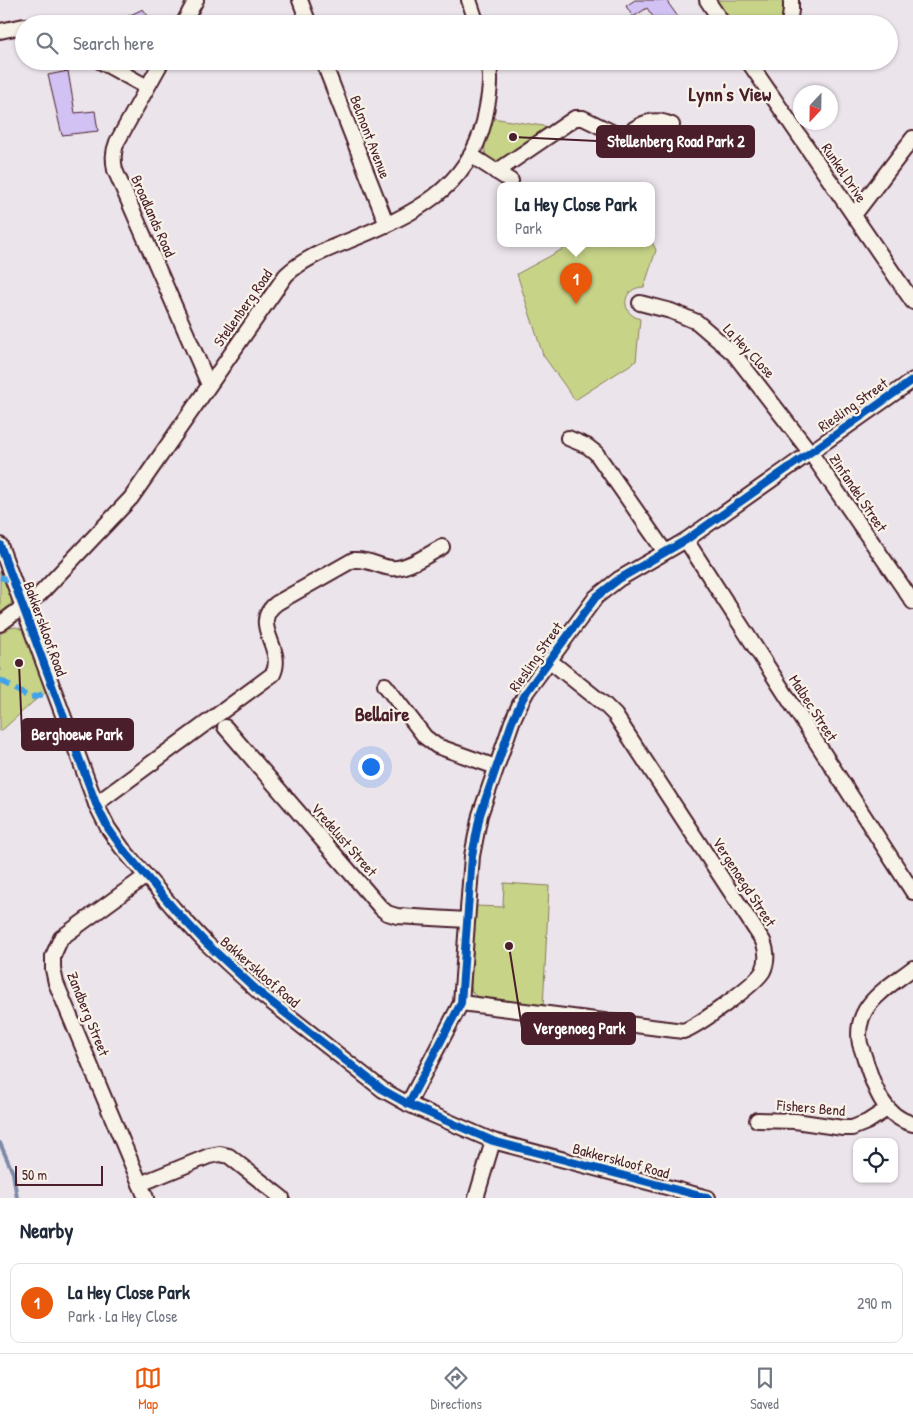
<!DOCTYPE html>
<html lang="en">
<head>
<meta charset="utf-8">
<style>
	:root { --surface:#fff; --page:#f6f6f7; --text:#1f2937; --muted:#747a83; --line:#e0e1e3; --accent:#ea580c }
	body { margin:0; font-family:"Patrick Hand",sans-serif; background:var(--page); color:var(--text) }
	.controls { position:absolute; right:15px; bottom:15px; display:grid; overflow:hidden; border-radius:10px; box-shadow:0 1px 4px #0004 }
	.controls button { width:45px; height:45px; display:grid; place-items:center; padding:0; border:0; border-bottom:1px solid var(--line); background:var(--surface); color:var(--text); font:25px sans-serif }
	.compass { position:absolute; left:793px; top:85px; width:45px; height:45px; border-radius:50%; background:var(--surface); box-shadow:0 1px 4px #0004; rotate:202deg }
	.scale { position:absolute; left:15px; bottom:12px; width:88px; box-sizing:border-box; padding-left:5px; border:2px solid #4a1f2b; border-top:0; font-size:14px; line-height:18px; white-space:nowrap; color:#4a1f2b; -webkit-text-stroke:4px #f7f3e8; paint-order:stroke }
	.you { position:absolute; left:370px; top:766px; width:18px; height:18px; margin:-12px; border:4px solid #fff; border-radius:50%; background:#1a73e8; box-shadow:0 0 0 8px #1a73e833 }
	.badge { display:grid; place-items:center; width:32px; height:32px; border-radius:50%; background:var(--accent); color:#fff; font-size:16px; font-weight:700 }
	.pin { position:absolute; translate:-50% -41px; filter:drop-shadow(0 1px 2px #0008) }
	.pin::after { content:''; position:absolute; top:26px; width:18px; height:15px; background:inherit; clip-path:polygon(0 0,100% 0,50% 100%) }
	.popup { position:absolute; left:497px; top:182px; width:158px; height:65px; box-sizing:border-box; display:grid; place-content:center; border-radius:10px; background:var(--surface); filter:drop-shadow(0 1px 4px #0005); font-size:16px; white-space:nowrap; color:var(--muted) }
	.popup b { font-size:19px; color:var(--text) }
	.popup::after { content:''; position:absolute; left:50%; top:100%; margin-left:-10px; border:10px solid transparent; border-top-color:var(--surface) }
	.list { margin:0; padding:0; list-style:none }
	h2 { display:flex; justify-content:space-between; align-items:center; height:65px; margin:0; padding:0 20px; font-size:21px }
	h2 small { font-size:16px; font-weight:400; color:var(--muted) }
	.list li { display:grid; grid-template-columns:32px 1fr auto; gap:15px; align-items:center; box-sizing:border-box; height:80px; margin:0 10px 10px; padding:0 10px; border:1px solid var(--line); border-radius:10px }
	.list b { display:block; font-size:19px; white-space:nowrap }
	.list p { margin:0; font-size:16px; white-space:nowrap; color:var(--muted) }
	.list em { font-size:16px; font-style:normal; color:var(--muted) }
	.icon { flex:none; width:28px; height:28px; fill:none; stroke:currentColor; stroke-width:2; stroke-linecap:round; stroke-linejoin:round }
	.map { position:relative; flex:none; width:913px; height:1198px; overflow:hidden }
	.search { position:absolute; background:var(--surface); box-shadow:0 1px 4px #0004; left:15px; right:15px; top:15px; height:55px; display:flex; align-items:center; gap:12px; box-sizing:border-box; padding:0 18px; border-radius:28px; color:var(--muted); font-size:19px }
	.sheet { height:155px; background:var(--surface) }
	nav { display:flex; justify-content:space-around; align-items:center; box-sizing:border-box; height:70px; border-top:1px solid var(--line); background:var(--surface); font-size:14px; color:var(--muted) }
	nav a { display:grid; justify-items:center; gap:2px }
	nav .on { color:var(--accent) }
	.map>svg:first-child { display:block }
	.green { fill:#c7d488; stroke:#887a5a }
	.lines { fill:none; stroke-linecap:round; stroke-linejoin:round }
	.stream { stroke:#7c8aa8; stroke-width:4 }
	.building { fill:#d1c2f3; stroke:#4a1f2b }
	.street-casing { stroke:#4a1f2b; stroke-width:18 }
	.street { stroke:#f7f3e8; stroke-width:14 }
	.quiet { stroke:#40a2eb; stroke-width:6; stroke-dasharray:12 6; stroke-linecap:butt }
	.cycleway-casing { stroke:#f7f3e8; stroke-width:11 }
	.cycleway { stroke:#0057b8; stroke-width:8 }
	.labels { text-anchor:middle; stroke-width:4.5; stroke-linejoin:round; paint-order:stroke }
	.street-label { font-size:15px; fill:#4a1f2b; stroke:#f7f3e8 }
	.district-label { font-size:20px; font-weight:bold; fill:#4a1f2b; stroke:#f7f3e8 }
	.leader { fill:none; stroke:#4a1f2b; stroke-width:2 }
	.callout-dot { fill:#4a1f2b; stroke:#f7f3e8; stroke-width:2 }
	.callout { fill:#4a1f2b; stroke:#4a1f2b; stroke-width:2 }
	.callout-label { font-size:16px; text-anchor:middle; font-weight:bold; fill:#fff }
</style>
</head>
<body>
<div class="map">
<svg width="913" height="1198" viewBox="0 0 913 1198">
	<rect width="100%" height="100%" fill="#ece4eb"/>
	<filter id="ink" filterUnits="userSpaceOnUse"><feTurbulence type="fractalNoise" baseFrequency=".02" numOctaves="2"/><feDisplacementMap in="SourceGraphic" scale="10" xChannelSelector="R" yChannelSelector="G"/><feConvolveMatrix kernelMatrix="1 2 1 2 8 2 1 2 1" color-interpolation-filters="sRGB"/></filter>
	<g filter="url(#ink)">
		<!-- green -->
		<g class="green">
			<path d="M714,0h71l-1,19 -3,5h-51z"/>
			<path d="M492,118l51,8 7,5 -52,32c-23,-4 -10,-30 -6,-45z"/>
			<path d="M651,240l5,10 -12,37c-22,0 -25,26 -4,32l-4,42 -61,39 -32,-45 -26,-81 57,-31h77z"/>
			<path d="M0,560l12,36 -1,8 -11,9z"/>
			<path d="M16,627l9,4 23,60 -15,11 -33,30v-98l9,-6z"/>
			<path d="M504,883l45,3 -6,122 -64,-9 -7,-7 -1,-6 4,-80 28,1z"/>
		</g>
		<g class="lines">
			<!-- stream -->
			<path class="stream" d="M0,1143l13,30 4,25"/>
		</g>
		<!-- building -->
		<g class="building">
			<path d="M635,0h31l17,24h-25l-11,-16 -14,9 -7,-11z"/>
			<path d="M143,9l7,10 -9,5h-11l-4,-7z"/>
			<path d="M68,71l7,42 20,-2 3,20 -36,4 -14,-60z"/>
		</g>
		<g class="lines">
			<defs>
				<g id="street">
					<path d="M300,0l9,24"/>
					<path d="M469,0l8,24"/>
					<path d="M707,0l16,24"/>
					<path d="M183,24l13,-24"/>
					<path d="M789,24l2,-14v-10"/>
					<path d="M0,31l24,-5"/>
					<path d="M100,61l47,26"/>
					<path d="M162,61l-45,81c-4,10 -4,17 -2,28l94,215"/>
					<path d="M323,61l64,164"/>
					<path d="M748,61l165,241"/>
					<path d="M472,156l39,25"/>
					<path d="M496,172l79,-54h8l37,18c6,0 9,-3 14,-7 13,-9 24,-10 38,-4"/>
					<path d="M854,215l59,-77"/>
					<path d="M640,303l31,8 26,11 37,32 76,98 103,150"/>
					<path d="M568,438l19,8 9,7 69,99"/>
					<path d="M686,540l227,352"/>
					<path d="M0,545l96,259 12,24 14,20 53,62 31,33 55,51 122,96 25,14 85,37 215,57"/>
					<path d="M0,624l40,-30 91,-96 155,-223c19,-18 43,-26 67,-36 59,-24 114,-50 131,-117 4,-20 9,-41 4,-61"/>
					<path d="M385,685l40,52 12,9 59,21"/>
					<path d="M225,727l156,181 6,5 10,3 70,4"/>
					<path d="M96,804l177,-130c13,-26 -25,-50 4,-71l76,-43c18,-1 23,6 38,8 15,2 38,-14 51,-21"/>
					<path d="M146,876l-85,62 -8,18v13l3,14 90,215"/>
					<path d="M913,968c-27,21 -60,37 -53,76 11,30 17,71 53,80"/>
					<path d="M461,1003l222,28c14,-4 74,-48 80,-60 5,-10 4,-20 0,-30l-148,-226 -10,-10 -56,-45"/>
					<path d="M408,1104l53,-101 11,-147 8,-41 32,-93 8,-18 7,-13 69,-94 23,-18 67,-39 227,-160"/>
					<path d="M757,1120l38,1 48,7h9l15,-6 20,-13"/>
					<path d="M140,1184l69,-28 11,-2 9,2 53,42"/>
					<path d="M476,1198l17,-57"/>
				</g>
			</defs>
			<!-- street casing -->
			<use href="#street" class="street-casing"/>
			<!-- street -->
			<use href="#street" class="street"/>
			<!-- quiet -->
			<g class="quiet">
				<path d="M0,577l13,4"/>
				<path d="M0,680l30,18 24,-7"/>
			</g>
			<defs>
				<g id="cycleway">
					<path d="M0,545l96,259 12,24 14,20 53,62 31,33 55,51 122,96 25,14 85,37 215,57"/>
					<path d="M408,1104l53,-101 11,-147 8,-41 32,-93 8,-18 7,-13 69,-94 23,-18 67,-39 227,-160"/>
				</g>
			</defs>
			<!-- cycleway casing -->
			<use href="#cycleway" class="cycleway-casing"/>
			<!-- cycleway -->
			<use href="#cycleway" class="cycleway"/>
		</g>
	</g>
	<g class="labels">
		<!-- street labels -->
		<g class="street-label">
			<text transform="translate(370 137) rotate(69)" y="5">Belmont Avenue</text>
			<text transform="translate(844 173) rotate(56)" y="5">Runkel Drive</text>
			<text transform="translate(153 216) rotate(66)" y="5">Broadlands Road</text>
			<text transform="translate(243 308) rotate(-55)" y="5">Stellenberg Road</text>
			<text transform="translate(749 351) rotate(47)" y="5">La Hey Close</text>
			<text transform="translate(853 405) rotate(-35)" y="5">Riesling Street</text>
			<text transform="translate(858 493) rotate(56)" y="5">Zinfandel Street</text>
			<text transform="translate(45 629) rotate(70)" y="5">Bakkerskloof Road</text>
			<text transform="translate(536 657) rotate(-55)" y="5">Riesling Street</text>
			<text transform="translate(813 708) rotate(57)" y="5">Malbec Street</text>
			<text transform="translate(344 840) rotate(49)" y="5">Vredelust Street</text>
			<text transform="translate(744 882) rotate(57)" y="5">Vergenoegd Street</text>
			<text transform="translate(260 972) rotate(41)" y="5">Bakkerskloof Road</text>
			<text transform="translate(88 1014) rotate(68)" y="5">Zandberg Street</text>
			<text transform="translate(811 1108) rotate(5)" y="5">Fishers Bend</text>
			<text transform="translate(621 1161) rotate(15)" y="5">Bakkerskloof Road</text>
		</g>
		<!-- district labels -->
		<g class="district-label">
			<text x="730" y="101">Lynn's View</text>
			<text x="382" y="721">Bellaire</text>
		</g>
	</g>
	<!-- callouts -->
	<path class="leader" d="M513 137L597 141M19 663L22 734M509 946L522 1028"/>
	<g class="callout-dot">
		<circle cx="513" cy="137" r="5"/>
		<circle cx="19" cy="663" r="5"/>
		<circle cx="509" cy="946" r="5"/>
	</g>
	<g class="callout">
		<rect x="597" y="126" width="157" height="31" rx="5"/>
		<rect x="22" y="719" width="111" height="31" rx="5"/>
		<rect x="522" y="1013" width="113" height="31" rx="5"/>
	</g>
	<g class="callout-label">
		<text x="676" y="147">Stellenberg Road Park 2</text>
		<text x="77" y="740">Berghoewe Park</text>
		<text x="579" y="1034">Vergenoeg Park</text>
	</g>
</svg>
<div class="controls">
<button><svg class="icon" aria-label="locate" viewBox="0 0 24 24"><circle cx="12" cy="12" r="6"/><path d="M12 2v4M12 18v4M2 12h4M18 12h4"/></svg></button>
</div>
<svg class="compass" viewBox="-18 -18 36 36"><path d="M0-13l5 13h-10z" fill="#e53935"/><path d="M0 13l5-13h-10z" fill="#747a83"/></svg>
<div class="scale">50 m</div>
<div class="you"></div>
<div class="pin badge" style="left:576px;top:304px">1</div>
<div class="popup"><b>La Hey Close Park</b>Park</div>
<div class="search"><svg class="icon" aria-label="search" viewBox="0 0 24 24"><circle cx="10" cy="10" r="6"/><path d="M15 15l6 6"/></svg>Search here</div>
</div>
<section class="sheet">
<h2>Nearby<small></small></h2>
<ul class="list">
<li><span class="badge">1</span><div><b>La Hey Close Park</b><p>Park · La Hey Close</p></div><em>290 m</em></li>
</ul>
</section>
<nav>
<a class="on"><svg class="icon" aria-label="map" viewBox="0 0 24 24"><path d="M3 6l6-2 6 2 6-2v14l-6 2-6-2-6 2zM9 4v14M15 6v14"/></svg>Map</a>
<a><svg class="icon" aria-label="directions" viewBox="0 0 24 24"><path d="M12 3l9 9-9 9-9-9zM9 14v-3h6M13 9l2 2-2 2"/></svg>Directions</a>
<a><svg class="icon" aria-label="saved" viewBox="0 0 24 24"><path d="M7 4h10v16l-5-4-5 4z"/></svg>Saved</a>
</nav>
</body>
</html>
